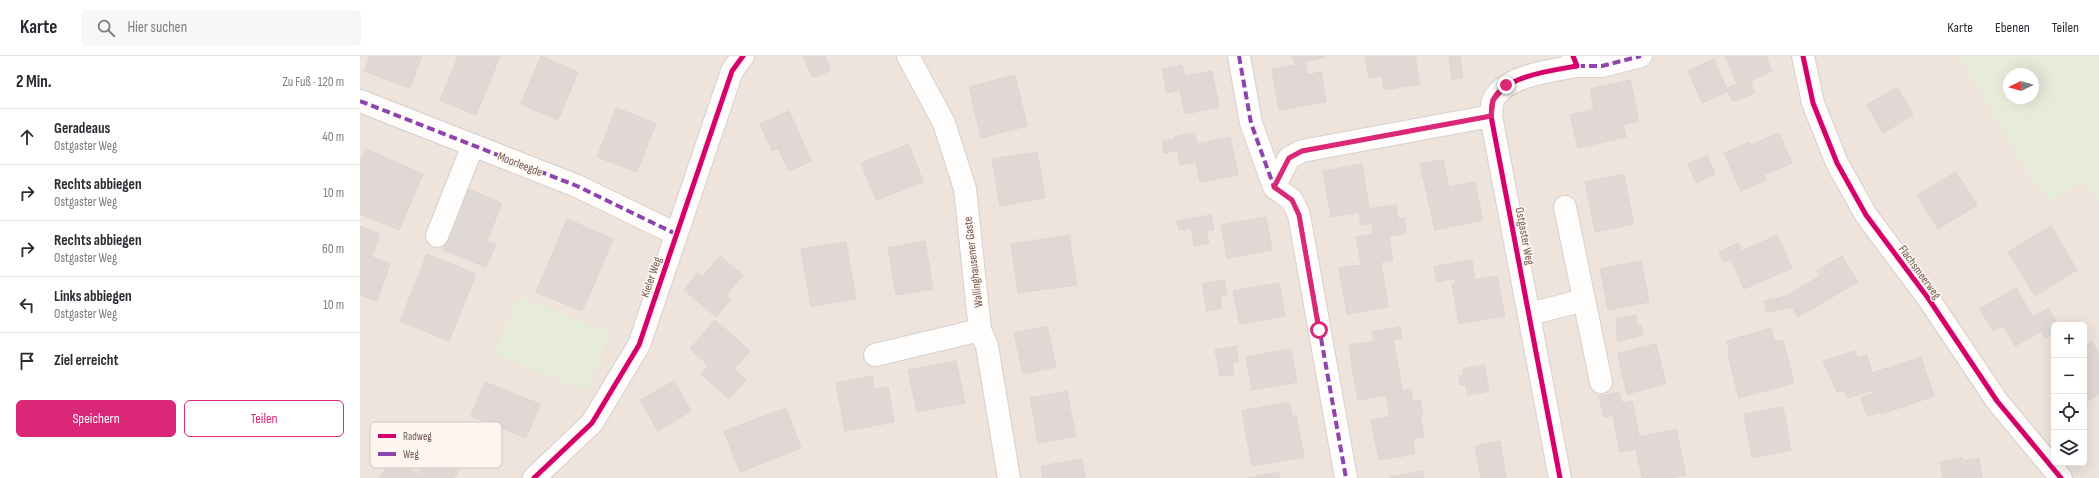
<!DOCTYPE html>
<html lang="de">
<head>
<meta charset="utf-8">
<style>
	:root { --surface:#fff; --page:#f7f7f7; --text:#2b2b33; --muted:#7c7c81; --line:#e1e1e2; --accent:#db2777 }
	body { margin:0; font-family:"Sofia Sans Condensed",sans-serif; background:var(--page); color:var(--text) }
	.controls { position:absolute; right:12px; bottom:12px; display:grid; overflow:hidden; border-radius:6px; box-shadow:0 4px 16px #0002 }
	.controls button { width:36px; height:36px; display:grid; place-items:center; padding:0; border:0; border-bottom:1px solid var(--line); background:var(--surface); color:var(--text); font:20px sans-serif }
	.compass { position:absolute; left:1643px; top:12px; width:36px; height:36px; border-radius:50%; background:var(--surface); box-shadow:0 4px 16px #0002; rotate:265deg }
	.stop { position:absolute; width:12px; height:12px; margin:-9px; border:3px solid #db2777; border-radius:50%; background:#fff }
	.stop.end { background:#db2777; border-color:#fff; box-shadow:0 1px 4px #0008 }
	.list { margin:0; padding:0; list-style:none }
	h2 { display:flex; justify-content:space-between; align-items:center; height:52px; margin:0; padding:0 16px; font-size:17px }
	h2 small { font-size:13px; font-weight:400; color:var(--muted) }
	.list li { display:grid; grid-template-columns:26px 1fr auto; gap:12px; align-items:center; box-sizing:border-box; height:56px; padding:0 16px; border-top:1px solid var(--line) }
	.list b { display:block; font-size:15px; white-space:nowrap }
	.list p { margin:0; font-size:13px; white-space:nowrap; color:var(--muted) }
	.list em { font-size:13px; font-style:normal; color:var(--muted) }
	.actions { display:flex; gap:8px; padding:12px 16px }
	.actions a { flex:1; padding:9px 0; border:1px solid var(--accent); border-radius:6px; text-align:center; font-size:14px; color:var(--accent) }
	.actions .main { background:var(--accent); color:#fff }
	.icon { flex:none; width:22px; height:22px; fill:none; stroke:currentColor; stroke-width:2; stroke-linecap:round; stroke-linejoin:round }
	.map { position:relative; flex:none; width:1739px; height:422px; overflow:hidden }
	header { display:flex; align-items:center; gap:24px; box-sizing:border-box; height:56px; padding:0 20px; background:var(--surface); border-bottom:1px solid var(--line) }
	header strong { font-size:19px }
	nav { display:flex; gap:22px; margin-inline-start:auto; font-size:14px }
	.search { width:280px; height:36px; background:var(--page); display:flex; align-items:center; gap:10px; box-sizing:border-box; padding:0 14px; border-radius:6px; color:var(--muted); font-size:15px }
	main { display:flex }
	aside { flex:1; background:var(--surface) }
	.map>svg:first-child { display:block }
	.residential { fill:#eee4dc; fill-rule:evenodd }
	.green { fill:#e6ebda; fill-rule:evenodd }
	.building { fill:#dfd8d4; stroke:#ded5d1 }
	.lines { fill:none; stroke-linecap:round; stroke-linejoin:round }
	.minor-casing { stroke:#d6cfcc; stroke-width:24 }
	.minor { stroke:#fefdfc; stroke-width:22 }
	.quiet { stroke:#8e44ad; stroke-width:4; stroke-dasharray:8 4; stroke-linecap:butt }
	.cycleway-casing { stroke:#fdf6f0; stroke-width:8 }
	.cycleway { stroke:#d6006c; stroke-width:5 }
	.route { stroke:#db2777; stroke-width:5 }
	.labels { text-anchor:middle; stroke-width:3; stroke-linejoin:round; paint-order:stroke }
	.street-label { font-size:12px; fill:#725850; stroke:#fdf6f0 }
	.key { fill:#fdf6f0; stroke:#d3c7c0; stroke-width:1 }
	.key-label { font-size:11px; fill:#725850 }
</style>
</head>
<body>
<header>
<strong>Karte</strong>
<div class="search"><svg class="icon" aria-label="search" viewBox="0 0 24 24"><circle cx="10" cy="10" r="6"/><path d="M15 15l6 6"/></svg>Hier suchen</div>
<nav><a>Karte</a><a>Ebenen</a><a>Teilen</a></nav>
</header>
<main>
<aside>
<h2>2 Min.<small>Zu Fuß · 120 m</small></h2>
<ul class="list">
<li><svg class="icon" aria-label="ahead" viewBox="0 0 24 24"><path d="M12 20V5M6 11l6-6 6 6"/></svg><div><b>Geradeaus</b><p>Ostgaster Weg</p></div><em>40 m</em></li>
<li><svg class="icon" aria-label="right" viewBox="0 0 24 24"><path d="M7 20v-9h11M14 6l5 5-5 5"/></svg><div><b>Rechts abbiegen</b><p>Ostgaster Weg</p></div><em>10 m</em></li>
<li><svg class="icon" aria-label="right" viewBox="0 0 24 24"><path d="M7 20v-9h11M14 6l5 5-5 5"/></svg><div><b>Rechts abbiegen</b><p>Ostgaster Weg</p></div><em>60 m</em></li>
<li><svg class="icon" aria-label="left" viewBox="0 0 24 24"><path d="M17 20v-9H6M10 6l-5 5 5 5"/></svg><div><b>Links abbiegen</b><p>Ostgaster Weg</p></div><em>10 m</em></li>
<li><svg class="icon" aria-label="arrive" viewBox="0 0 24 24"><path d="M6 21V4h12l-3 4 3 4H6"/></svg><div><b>Ziel erreicht</b></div></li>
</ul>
<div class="actions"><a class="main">Speichern</a><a>Teilen</a></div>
</aside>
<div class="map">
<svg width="1739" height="422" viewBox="0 0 1739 422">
	<rect width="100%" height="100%" fill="#f6f2ee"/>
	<!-- residential -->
	<path class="residential" d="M0,0h1739v422h-1739zM1649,18h24v24h-24zM1694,269h30v138h-30z"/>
	<!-- green -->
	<g class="green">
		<path d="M1599,0h140v147l-16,-20 -33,18 -21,-26zM1649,18h24v24h-24z"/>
		<path d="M158,240l92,37 -23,58 -92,-37z"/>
	</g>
	<!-- building -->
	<g class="building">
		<path d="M10,0h52l-12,32 -46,-17z"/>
		<path d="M98,0h42l-9,23 -36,-15z"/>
		<path d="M181,0l37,16 -10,24 -37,-16z"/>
		<path d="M443,0h22l6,14 -18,8z"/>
		<path d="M932,0h33v1l-30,7z"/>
		<path d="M1005,0h50l5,28 -36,6 -2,-14 -13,2z"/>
		<path d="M1089,0h11l3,22 -11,2z"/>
		<path d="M1365,0h41l6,15 -22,10 5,12 -22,9 -5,-11 -26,12 -14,-32 26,-12 13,30 10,-5z"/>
		<path d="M946,7l1,12 14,-3 5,30 -47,8 -7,-41z"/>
		<path d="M95,8l36,15 -15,36 -36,-15z"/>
		<path d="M822,9l3,11 27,-5 7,36 -34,7 -5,-24 -13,3 -5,-24z"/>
		<path d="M655,19l12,51 -46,12 -12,-51z"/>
		<path d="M171,24l37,16 -10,24 -37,-16z"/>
		<path d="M1270,24l9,41 -16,4 3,12 -48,11 -8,-33 24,-6 -4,-20z"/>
		<path d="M1537,31l16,28 -30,18 -16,-28z"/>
		<path d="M256,52l40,15 -19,49 -40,-15z"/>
		<path d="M429,55l12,27 -29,13 -12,-27z"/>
		<path d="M835,77l2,11 33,-7 8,38 -38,7 -4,-20 -16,3 -3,-14 -13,2 -2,-11 13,-3 -1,-2z"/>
		<path d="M1419,77l13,30 -28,12 2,5 -25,11 -17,-38 26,-11 1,3z"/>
		<path d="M441,82l10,23 -22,10 -11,-23z"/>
		<path d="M549,88l14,38 -47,18 -15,-37z"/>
		<path d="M6,93l57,25 -24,56 -39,-16v-52z"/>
		<path d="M677,96l8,46 -45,8 -8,-47z"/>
		<path d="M1347,100l8,18 -19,9 -8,-19z"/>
		<path d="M1083,104l6,27 26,-5 8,38 -48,10 -15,-66z"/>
		<path d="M1002,108l7,45 27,-4 2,14 -37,6 -2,-13 -28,5 -8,-46z"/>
		<path d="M1596,116l21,33 -39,24 -21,-34z"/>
		<path d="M1264,118l5,25 -39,8 -5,-25z"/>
		<path d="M108,133l34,14 -15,38 9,3 -10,23 -43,-17z"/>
		<path d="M1269,143l5,25 -39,8 -5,-25z"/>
		<path d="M851,159l3,15 -8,1 3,12 -15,3 -3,-18 -12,2 -2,-9z"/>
		<path d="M906,161l6,33 -45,8 -6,-33z"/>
		<path d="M1044,162l2,15 -17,3 4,24 -12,2 7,45 -41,7 -8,-46 22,-3 -5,-28 17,-3 -1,-11z"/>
		<path d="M207,163l46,20 -15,36 -46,-20z"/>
		<path d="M0,170l20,8 -8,23 18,7 -13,37 -17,-6z"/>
		<path d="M1691,170l26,44 -42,26 -27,-44z"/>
		<path d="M709,179l8,50 -59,8 -7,-49z"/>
		<path d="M1417,179l15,33 -48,21 -13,-30 -7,3 -5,-10 19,-9 4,8z"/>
		<path d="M565,185l8,48 -37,6 -8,-47z"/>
		<path d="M486,186l5,29 -45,7 -5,-29z"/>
		<path d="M67,198l49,20 -27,67 -49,-20z"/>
		<path d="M192,199l46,20 -16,36 -46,-19z"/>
		<path d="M360,200l23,19 -17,20 5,4 -15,18 -32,-27 14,-17 4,4z"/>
		<path d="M1482,200l16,26 -60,35 -6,-10 -25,5 -3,-11 22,-5 34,-20 -3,-5z"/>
		<path d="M1112,204l3,20 22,-4 8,40 -46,8 -7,-40 4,-1 -1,-5 -18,4 -3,-15z"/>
		<path d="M1281,205l4,20 -41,8 -4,-20z"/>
		<path d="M491,215l5,28 -45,7 -5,-28z"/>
		<path d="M864,224l3,15 -7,1 2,12 -15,3 -5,-27z"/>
		<path d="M1285,225l4,21 -41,8 -4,-21z"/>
		<path d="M919,227l6,33 -45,8 -7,-33z"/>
		<path d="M1656,232l17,29 15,-9 10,17h-4v8l-9,5 -3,-7 -27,15 -12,-20 -10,5 -13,-22z"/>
		<path d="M1276,259l2,11 -20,5 -2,-12z"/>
		<path d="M355,264l35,31 -16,18 12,11 -17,19 -28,-25 7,-9 -18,-16z"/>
		<path d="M687,270l9,41 -33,7 -9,-41z"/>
		<path d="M1281,270l2,9 -25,6 -2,-10z"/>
		<path d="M1040,271l2,11 -9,2 5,24 -45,8 -4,-27 25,-4 -2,-9z"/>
		<path d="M1411,272l4,14 8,-2 11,43 -55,15 -11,-43 2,-1 -3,-13z"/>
		<path d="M1732,286l7,12v40l-15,9v-56z"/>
		<path d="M1296,288l5,20 -39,9 -4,-20z"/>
		<path d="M876,290l3,15 -7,1 2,12 -14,2 -5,-26z"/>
		<path d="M931,293l6,33 -45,8 -6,-33z"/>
		<path d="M1495,295l2,7 10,-3 5,18 49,-16 13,39 -53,18v-2l-14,4 -6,-18 14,-5 -2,-3 -26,8 -3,-8 -7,2 -14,-31z"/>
		<path d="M596,305l9,42 -48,9 -9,-42z"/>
		<path d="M1038,308l4,27 9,-2 1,12 -24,5 -2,-11 -28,5 -5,-28z"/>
		<path d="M1301,308l5,20 -39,10 -5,-21z"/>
		<path d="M1124,309l5,26 -21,4 -3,-11 -5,1 -1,-9 5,-1 -1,-6z"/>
		<path d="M512,320l2,14 14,-3 6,35 -49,9 -9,-48z"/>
		<path d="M314,325l17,30 -33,20 -18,-31z"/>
		<path d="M125,326l55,22 -14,34 -55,-22z"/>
		<path d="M707,335l4,22 -37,7 -4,-22z"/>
		<path d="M1259,336l3,11 10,-2 2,10 -30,6 -5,-21z"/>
		<path d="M1060,344l3,14 -3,1 4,22 -11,2 2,15 -36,6 -8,-40 19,-3 -2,-11z"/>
		<path d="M929,346l3,14h4l8,41 -52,9 -10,-55z"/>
		<path d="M1423,351l8,43 -39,8 -8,-44z"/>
		<path d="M426,352l15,40 -61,24 -16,-41z"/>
		<path d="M1274,355l5,26 37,-8 10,46 -17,3h-27l-6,-29 -16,3 -7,-37z"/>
		<path d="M711,357l5,23 -38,7 -4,-23z"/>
		<path d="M80,385l27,18 -13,19h-75l14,-21 25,17z"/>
		<path d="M1140,385l6,37h-25l-6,-32z"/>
		<path d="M1602,402l1,3 16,-3 3,20h-39l-3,-16z"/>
		<path d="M722,403l3,19h-42l-2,-12z"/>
		<path d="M1062,415l2,7h-34v-1z"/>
		<path d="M919,416l1,6h-32z"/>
	</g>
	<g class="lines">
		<defs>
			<g id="minor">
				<path d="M548,0l36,67 21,66 15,141 7,16 22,132"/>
				<path d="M879,0l12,67 23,64 18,13 7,15 47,263"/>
				<path d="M1443,0l10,47 24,60 29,52 62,83 69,103 64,77"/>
				<path d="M1217,10h25l39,-10"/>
				<path d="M0,45l217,85 99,48"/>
				<path d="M914,131l15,-29 13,-7 189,-35"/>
				<path d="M1205,151l36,175"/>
				<path d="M77,180l36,-91"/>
				<path d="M1170,258l54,-14"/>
				<path d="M515,299l105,-25"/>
				<path d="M174,422l58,-55 47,-78 93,-274 11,-15"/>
				<path d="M1200,422l-69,-362c1,-4 0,-11 2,-15 9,-25 62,-31 84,-35l-4,-10"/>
			</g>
		</defs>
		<!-- minor casing -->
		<use href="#minor" class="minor-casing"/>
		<!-- minor -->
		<use href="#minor" class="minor"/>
		<!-- quiet -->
		<g class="quiet">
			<path d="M879,0l12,67 23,64 18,13 7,15 47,263"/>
			<path d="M1217,10h25l39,-10"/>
			<path d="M0,45l217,85 99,48"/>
			<path d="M914,131l15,-29 13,-7 189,-35"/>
		</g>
		<defs>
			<g id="cycleway">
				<path d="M1443,0l10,47 24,60 29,52 62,83 69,103 64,77"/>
				<path d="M174,422l58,-55 47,-78 93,-274 11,-15"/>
				<path d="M1200,422l-69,-362c1,-4 0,-11 2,-15 9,-25 62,-31 84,-35l-4,-10"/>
			</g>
		</defs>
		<!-- cycleway casing -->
		<use href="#cycleway" class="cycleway-casing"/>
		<!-- cycleway -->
		<use href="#cycleway" class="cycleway"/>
	</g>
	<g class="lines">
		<!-- route -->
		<path class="route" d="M959,274l-20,-115 -7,-15 -18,-13 15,-29 13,-7 189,-35 2,-16 13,-15"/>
	</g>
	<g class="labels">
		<!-- street labels -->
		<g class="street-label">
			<text transform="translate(160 108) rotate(21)" y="4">Moorleegde</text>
			<text transform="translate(1165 180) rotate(79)" y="4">Ostgaster Weg</text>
			<text transform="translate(613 206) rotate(-97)" y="4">Wallinghausener Gaste</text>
			<text transform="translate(1560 216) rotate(54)" y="4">Flachsmeerweg</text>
			<text transform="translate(291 221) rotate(-71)" y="4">Kieler Weg</text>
		</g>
	</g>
	<!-- legend -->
	<rect x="10" y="366" width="132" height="46" rx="6" class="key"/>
	<rect x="18" y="378" width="18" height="4" fill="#d6006c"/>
	<rect x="18" y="396" width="18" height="4" fill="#8e44ad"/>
	<g class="key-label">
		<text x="43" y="384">Radweg</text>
		<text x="43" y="402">Weg</text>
	</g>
</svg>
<div class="controls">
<button>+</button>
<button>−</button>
<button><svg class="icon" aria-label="locate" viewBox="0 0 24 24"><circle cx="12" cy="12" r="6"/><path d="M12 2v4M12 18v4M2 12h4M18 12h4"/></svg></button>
<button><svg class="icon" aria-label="layers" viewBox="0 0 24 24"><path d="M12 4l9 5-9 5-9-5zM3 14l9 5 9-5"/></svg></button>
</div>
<svg class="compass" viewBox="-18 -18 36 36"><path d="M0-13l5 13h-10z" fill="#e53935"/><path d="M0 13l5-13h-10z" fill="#7c7c81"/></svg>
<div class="stop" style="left:959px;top:274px"></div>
<div class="stop end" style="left:1146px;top:29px"></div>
</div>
</main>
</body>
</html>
